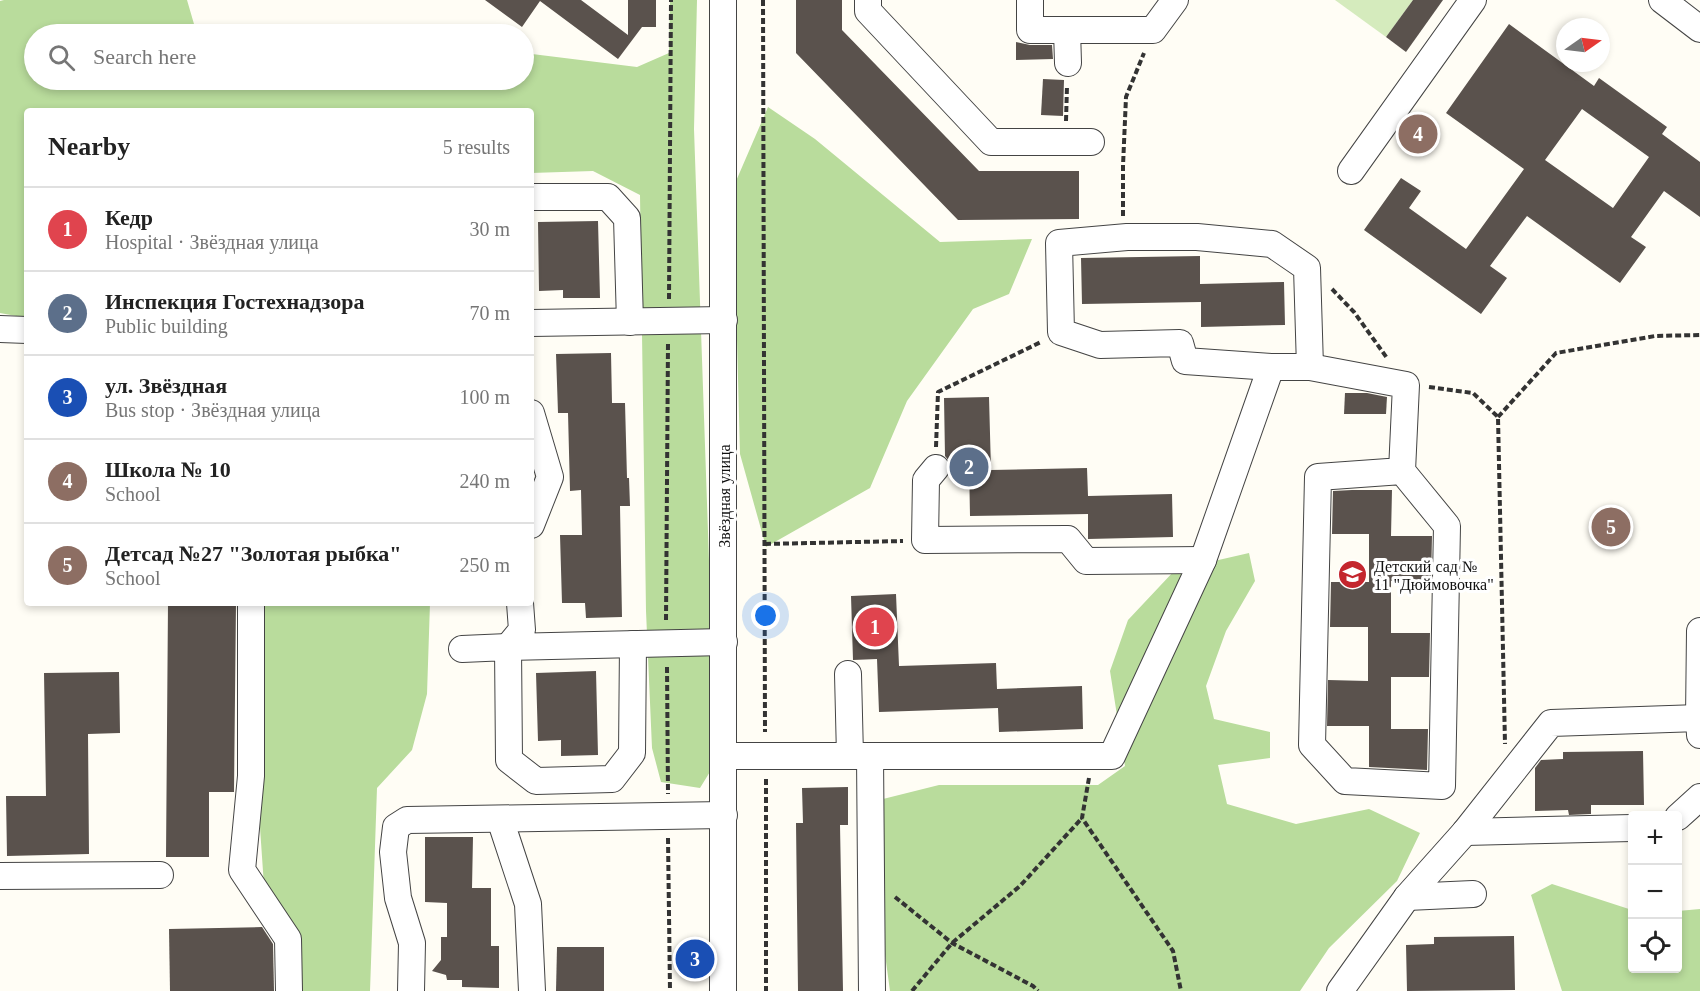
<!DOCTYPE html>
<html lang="en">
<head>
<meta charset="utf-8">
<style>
	:root { --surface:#fff; --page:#f2f2f2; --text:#222; --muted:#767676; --line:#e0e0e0; --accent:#c4262e }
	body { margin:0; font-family:Georgia,serif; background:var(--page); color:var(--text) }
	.controls { position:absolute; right:18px; bottom:18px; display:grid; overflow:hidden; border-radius:6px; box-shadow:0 3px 9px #0003 }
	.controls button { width:54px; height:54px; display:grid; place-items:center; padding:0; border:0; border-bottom:2px solid var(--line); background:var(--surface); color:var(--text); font:30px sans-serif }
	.compass { position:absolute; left:1556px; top:18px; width:54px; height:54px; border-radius:50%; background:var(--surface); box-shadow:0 3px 9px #0003; rotate:76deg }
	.you { position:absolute; left:766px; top:616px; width:21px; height:21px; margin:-15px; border:4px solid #fff; border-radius:50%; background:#1a73e8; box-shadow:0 0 0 9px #1a73e833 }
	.badge { display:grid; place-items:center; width:39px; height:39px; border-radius:50%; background:var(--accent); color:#fff; font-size:20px; font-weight:700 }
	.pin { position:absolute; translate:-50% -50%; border:3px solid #fff; box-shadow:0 2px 6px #0006 }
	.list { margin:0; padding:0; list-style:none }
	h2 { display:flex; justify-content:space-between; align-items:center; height:78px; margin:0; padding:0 24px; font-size:26px }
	h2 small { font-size:20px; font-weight:400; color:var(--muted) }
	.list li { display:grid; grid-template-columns:39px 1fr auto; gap:18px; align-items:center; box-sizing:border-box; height:84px; padding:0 24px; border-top:2px solid var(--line) }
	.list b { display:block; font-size:22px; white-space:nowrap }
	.list p { margin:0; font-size:20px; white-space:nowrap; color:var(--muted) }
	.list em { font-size:20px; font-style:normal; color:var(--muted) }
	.icon { flex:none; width:33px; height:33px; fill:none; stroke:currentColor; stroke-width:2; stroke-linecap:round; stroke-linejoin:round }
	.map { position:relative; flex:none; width:1700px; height:991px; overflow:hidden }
	.search { position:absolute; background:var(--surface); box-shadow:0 3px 9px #0003; left:24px; top:24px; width:510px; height:66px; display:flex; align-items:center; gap:15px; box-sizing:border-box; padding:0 21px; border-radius:33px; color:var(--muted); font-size:22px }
	.panel { position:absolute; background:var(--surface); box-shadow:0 3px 9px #0003; left:24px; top:108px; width:510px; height:498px; border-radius:6px }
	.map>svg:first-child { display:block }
	.green { fill:#d5ebbd }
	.forest { fill:#b9dc9c }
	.building { fill:#5a524d; fill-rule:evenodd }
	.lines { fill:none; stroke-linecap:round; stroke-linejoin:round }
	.minor-casing { stroke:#444; stroke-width:28 }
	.path { stroke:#333; stroke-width:4; stroke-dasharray:6 3; stroke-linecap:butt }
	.minor { stroke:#fff; stroke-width:26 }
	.labels { text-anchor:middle; stroke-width:6; stroke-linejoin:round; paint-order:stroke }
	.street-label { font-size:16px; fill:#111; stroke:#fff }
	.poi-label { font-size:16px; fill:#111; stroke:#fff; text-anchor:start }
</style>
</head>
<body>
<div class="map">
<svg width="1700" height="991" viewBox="0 0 1700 991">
	<rect width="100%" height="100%" fill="#fffdf5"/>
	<!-- green -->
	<path class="green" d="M1335,0h78l-27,37z"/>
	<!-- forest -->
	<g class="forest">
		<path d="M4,0h183l7,24 6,10h-166v46h318l16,6 11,-6h145v-27l113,14 32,-14 1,-53h27l-3,129 22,633 -16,26 -39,-6 -9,-34 -6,-137 -6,-416 -47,-24 -62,2v-62h-504v207l-27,-5v-312z"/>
		<path d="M768,107l47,32 125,103 92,-3 -23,55 -36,15 -66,92 -37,87 -104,59 -26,-93 -7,-266z"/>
		<path d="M1249,553l6,28 -29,50 -20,55 8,33 56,13v26l-52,7 9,39 69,20 73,-15 51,24 -23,48 -68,67 -29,43h-410l-16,-117 9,-75 56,-14h159l27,-19 -15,-95 18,-51 47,-50z"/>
		<path d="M261,603h169l-3,91 -15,56 -35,38 -7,203h-70l-36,-105 -8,-117z"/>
		<path d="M1552,884l80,26v58h46v-57l22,-2v82h-138l-31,-96z"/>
	</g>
	<!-- building -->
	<g class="building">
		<path d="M485,0h96l47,35v-35h28v27h-14l-24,32 -78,-58 -18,26z"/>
		<path d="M796,0h46v30l137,141h100v48l-121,1 -162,-167z"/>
		<path d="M1413,0h30l-37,52 -20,-15z"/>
		<path d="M1509,24l85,62 5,-8 68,49 -5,7 38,28v55l-36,-26 -33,46 15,10 -26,36 -93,-67 -37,50 17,12 -26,36 -117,-84 37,-52 20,13 -12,17 57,41 58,-80 -78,-56zM1582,109l67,48 -36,51 -68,-48z"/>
		<path d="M1016,42l14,3h22l1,14 -37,1z"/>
		<path d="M1043,79l21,1 -1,36 -22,-1z"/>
		<path d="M598,221l2,77h-37v-8l-24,1 -1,-69z"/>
		<path d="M1200,256v28l84,-2 1,43 -84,2v-25l-119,2 -1,-46z"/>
		<path d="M611,353l1,50h13l2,75h2l1,28h-10l2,111 -36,1 -1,-15h-23l-2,-68h22l-1,-45 -11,1 -2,-78h-10l-2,-59z"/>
		<path d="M1345,393h22l20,4 -1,17h-42z"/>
		<path d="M989,397l2,73 96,-2 1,28 84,-2 1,43 -85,2v-25l-118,2 -1,-54h-19l-5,-6 -1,-58z"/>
		<path d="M1352,490h40l-1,46h41l-1,45h-40v52h39l-1,44h-38v52h37l-1,41 -58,-3v-41h-42l1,-46 40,1v-54h-38l1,-45h38v-48h-37l1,-43z"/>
		<path d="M896,594l3,72 97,-3 1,26 85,-3 1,43 -84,3 -1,-24 -119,4 -2,-53 -24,1 -2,-64z"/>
		<path d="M168,603h68l-2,189h-25v65h-43z"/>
		<path d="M596,671l2,84 -37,1v-16l-23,1 -2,-68z"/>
		<path d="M119,672l1,61 -32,1 1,120 -82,2 -1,-60h40l-2,-123z"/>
		<path d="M1643,751l1,54h-53v9l-22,1 -1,-5 -33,1v-43l6,-8 22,-1v-7z"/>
		<path d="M848,787v38h-8l3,166h-45l-2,-168h7l-1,-35z"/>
		<path d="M425,837h48l-1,51h19v58h8v42l-37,-1v-7h-15l-1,-5 -14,-4 9,-11v-23h6v-34l-22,-1z"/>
		<path d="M262,927l11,17 1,47h-104l-1,-62z"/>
		<path d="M1514,936l1,54 -108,1 -1,-46 28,-1v-7z"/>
		<path d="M557,947h47v44h-48z"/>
	</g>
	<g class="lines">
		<defs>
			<g id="minor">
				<path d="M868,0v11l123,131h100"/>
				<path d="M1030,0v30h123l22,-30"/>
				<path d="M1662,0l38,29"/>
				<path d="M1067,30l1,33"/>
				<path d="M1351,171l122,-171"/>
				<path d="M531,197h77l19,21 3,104"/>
				<path d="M531,323l193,-3"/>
				<path d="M0,329l27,1"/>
				<path d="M1271,367l-86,-6 -5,-18 -80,2 -39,-13 -2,-89 68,-6h70l75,7 35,24 3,99"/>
				<path d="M531,413l19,64 -19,48"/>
				<path d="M936,468l-10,12 -1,60 143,-1 18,22 117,-1"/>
				<path d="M251,603v173l-9,94 46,69 1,52"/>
				<path d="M520,603l2,27 -14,17 216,-5"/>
				<path d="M462,649l46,-2 1,113 27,21 76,-2 20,-26 1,-109"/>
				<path d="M848,674l2,82"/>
				<path d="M1699,718l1,-87"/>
				<path d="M724,756h388l91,-196 68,-193h39l96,18 -4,86 45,55 -5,260 -97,-5 -33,-36 6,-268 84,-6"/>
				<path d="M870,756l2,235"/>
				<path d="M1678,817l22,-20"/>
				<path d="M500,819l28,85 4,87"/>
				<path d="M1465,832l167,-4"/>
				<path d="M0,876l160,-1"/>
				<path d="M1407,897l66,-3"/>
				<path d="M411,991l1,-48 -14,-45 -5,-46 3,-25 11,-7 317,-5"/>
				<path d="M723,991v-991"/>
				<path d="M1340,991l67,-94 58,-65 86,-109 148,-5 1,17"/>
			</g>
		</defs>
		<!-- minor casing -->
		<use href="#minor" class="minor-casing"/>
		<!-- path -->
		<g class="path">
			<path d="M763,0l2,732"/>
			<path d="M1066,121l1,-35"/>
			<path d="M1123,216v-50l3,-69 18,-44"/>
			<path d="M1332,289l22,23 33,46"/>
			<path d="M669,299l2,-299"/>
			<path d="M1429,387l44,6 25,24 7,327"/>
			<path d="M1498,417l58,-64 99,-17 45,-1"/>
			<path d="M936,447l2,-55 103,-50"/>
			<path d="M765,544l138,-3"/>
			<path d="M666,620l2,-277"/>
			<path d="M667,667l1,127"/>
			<path d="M1089,778l-7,40 91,133 8,40"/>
			<path d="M766,779v212"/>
			<path d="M668,838l2,153"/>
			<path d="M895,897l57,46 81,43 5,5"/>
			<path d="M912,991l40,-48 68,-57 62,-68"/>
		</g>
		<!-- minor -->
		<use href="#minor" class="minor"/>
	</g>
	<!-- icons -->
	<defs>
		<symbol id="school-disc" viewBox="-11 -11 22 22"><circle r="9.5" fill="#c4262e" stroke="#fff"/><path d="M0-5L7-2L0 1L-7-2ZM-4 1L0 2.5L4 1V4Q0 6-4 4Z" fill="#fff"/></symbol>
	</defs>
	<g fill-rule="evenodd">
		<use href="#school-disc" x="1336" y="558" width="33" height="33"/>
	</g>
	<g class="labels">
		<!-- street labels -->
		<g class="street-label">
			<text transform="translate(724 496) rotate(-90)" y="6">Звёздная улица</text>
		</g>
		<!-- poi labels -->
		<g class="poi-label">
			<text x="1374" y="572">Детский сад №<tspan x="1374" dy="18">11 "Дюймовочка"</tspan></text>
		</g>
	</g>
</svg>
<div class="controls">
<button>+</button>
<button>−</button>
<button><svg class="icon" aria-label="locate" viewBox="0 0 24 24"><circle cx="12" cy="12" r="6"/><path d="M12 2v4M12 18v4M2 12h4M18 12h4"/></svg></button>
</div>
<svg class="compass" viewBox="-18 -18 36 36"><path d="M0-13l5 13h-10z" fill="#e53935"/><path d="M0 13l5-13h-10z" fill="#767676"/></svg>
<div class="you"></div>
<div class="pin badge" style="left:875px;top:627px;background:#e0444e">1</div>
<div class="pin badge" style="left:969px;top:467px;background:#5c6f8a">2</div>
<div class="pin badge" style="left:695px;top:959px;background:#1a4fb4">3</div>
<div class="pin badge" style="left:1418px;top:134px;background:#8d6e63">4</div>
<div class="pin badge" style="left:1611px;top:527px;background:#8d6e63">5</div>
<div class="search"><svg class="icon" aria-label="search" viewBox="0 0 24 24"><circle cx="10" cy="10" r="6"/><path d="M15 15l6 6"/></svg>Search here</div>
<section class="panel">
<h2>Nearby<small>5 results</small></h2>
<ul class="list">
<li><span class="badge" style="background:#e0444e">1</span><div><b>Кедр</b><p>Hospital · Звёздная улица</p></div><em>30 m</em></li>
<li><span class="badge" style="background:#5c6f8a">2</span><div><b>Инспекция Гостехнадзора</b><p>Public building</p></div><em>70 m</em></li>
<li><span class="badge" style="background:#1a4fb4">3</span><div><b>ул. Звёздная</b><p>Bus stop · Звёздная улица</p></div><em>100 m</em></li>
<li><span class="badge" style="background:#8d6e63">4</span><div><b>Школа № 10</b><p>School</p></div><em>240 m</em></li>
<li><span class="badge" style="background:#8d6e63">5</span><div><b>Детсад №27 &quot;Золотая рыбка&quot;</b><p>School</p></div><em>250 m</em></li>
</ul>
</section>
</div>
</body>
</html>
